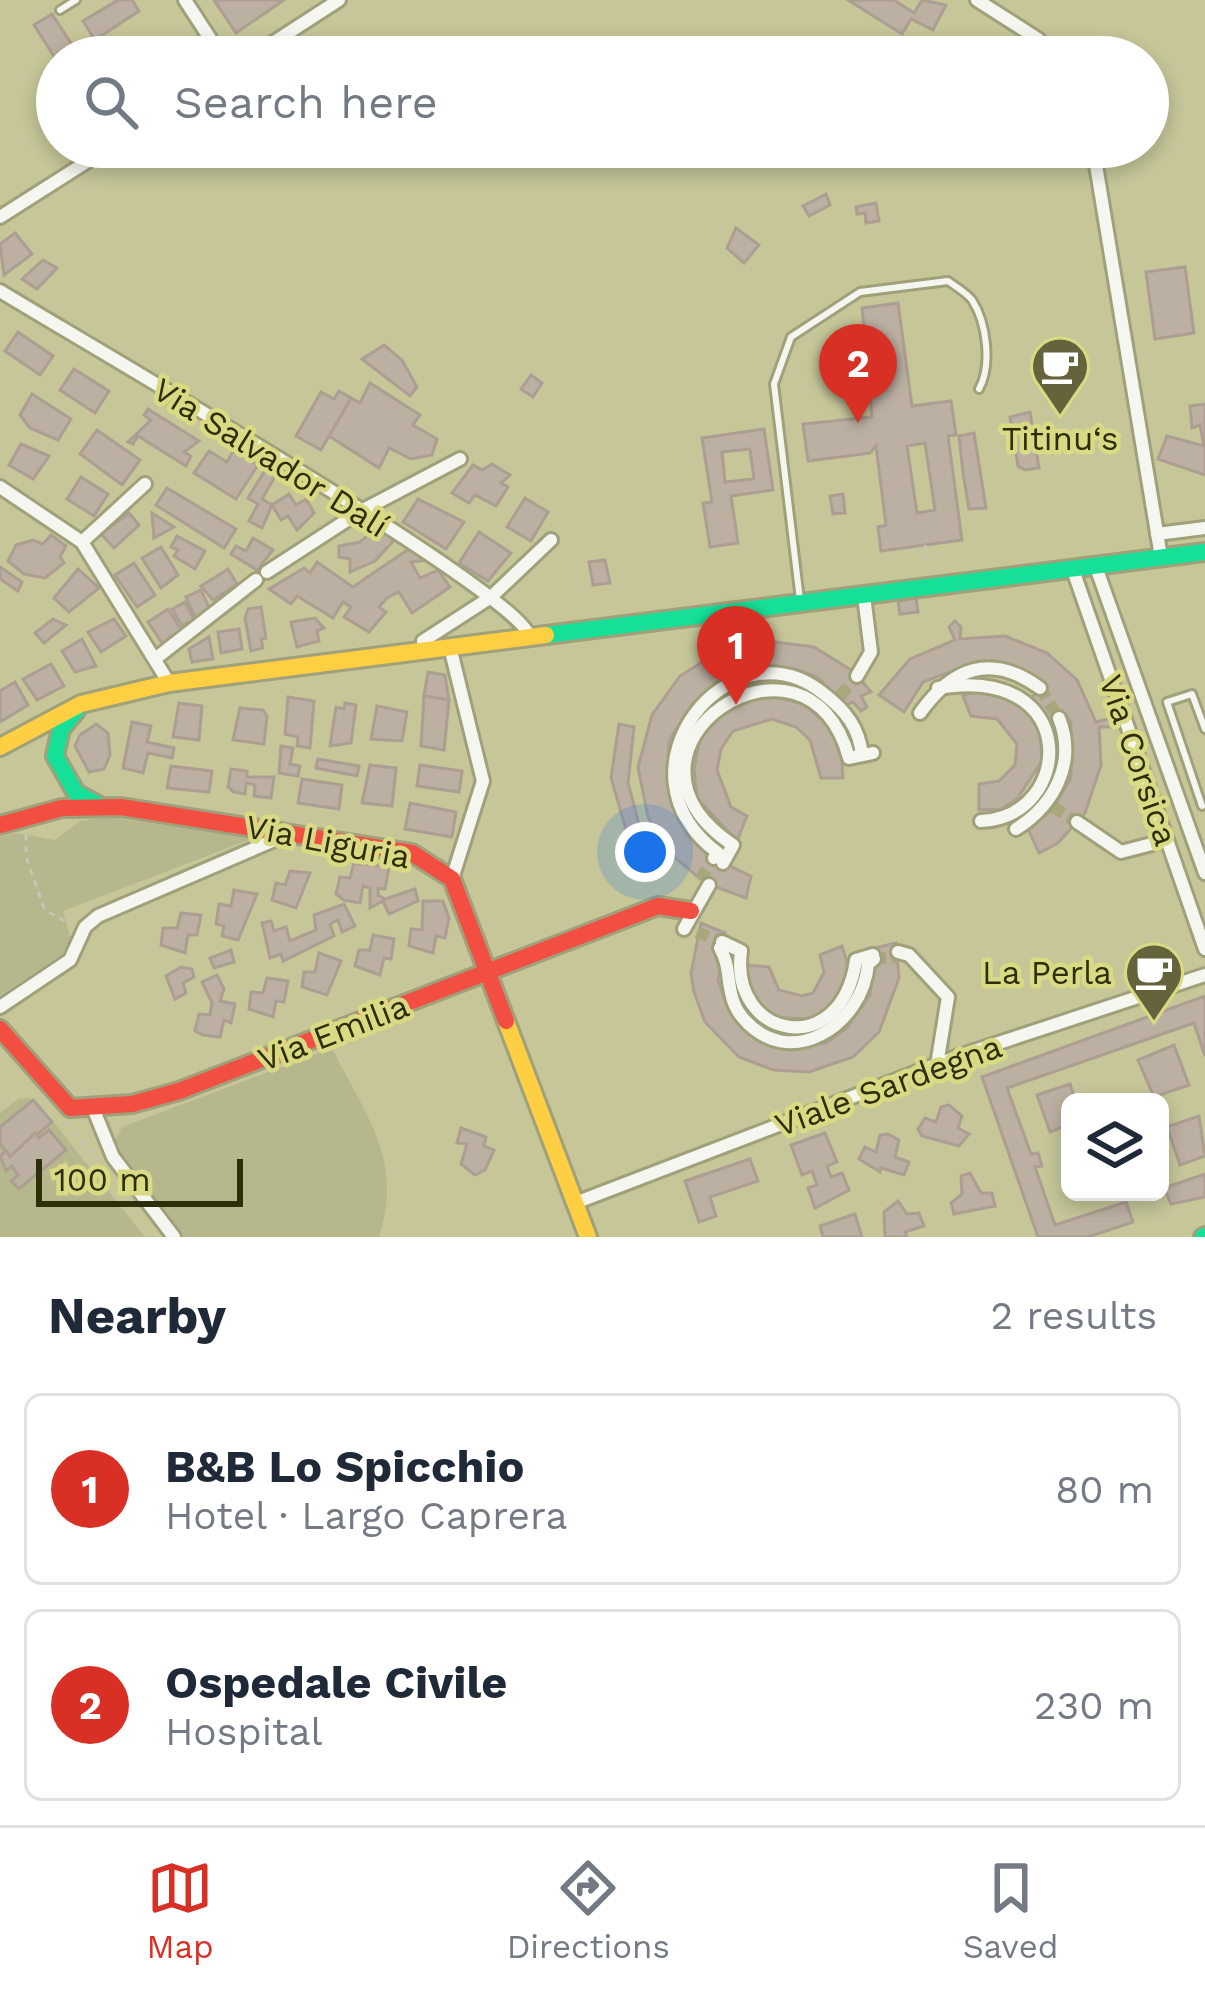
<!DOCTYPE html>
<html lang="en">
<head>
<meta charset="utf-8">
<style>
	:root { --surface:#fff; --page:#f2f2f3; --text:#1f2937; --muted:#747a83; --line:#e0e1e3; --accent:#d93025 }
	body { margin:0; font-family:"Work Sans",sans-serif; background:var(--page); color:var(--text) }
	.controls { position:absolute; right:36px; bottom:36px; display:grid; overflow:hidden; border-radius:18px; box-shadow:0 6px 18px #0003 }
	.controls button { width:108px; height:108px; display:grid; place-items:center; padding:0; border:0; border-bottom:3px solid var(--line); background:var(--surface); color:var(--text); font:60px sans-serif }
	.scale { position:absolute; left:36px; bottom:30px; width:207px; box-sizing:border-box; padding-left:12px; border:6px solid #2f2e0a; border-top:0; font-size:33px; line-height:42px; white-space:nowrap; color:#2f2e0a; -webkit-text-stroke:9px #dada85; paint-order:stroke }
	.you { position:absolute; left:645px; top:852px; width:42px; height:42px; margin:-30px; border:9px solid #fff; border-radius:50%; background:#1a73e8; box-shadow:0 0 0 18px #1a73e833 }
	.badge { display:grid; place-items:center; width:78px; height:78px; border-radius:50%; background:var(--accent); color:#fff; font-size:39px; font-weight:700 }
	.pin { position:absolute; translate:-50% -99px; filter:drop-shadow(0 3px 6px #0008) }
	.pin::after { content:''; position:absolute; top:63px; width:42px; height:36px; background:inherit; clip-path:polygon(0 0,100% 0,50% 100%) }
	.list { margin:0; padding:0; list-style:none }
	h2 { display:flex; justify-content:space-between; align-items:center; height:156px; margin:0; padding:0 48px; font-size:51px }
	h2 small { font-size:39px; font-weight:400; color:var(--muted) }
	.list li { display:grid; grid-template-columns:78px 1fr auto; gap:36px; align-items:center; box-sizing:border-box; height:192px; margin:0 24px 24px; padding:0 24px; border:3px solid var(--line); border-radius:18px }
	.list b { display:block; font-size:45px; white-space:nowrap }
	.list p { margin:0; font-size:39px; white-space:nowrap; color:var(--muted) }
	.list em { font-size:39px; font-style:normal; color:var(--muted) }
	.icon { flex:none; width:66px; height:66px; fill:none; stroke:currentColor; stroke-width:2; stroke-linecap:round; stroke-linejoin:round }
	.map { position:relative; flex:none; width:1205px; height:1237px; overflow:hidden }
	.search { position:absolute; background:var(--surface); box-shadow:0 6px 18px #0003; left:36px; right:36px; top:36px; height:132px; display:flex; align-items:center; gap:30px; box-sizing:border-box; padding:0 42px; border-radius:66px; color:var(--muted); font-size:45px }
	.sheet { height:588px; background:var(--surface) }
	nav { display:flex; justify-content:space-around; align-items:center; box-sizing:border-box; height:168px; border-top:3px solid var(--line); background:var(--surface); font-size:33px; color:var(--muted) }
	nav a { display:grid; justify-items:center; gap:6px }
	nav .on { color:var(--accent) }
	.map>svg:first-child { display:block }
	.green { fill:#b7b78d }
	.building { fill:#bcb0a2; stroke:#ad9e92; stroke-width:3; fill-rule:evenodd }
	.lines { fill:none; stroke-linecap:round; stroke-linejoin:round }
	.street-tunnel { stroke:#a8a87c; stroke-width:12; stroke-dasharray:12 6; stroke-linecap:butt }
	.lane-casing { stroke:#a0a07b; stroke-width:12 }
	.street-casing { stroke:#a0a07b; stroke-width:18 }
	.fast-casing { stroke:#a0a07b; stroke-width:22 }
	.slow-casing { stroke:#a0a07b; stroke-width:22 }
	.jam-casing { stroke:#a0a07b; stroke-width:22 }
	.path { stroke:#c6c6b8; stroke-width:3; stroke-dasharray:6 6; stroke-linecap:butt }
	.lane { stroke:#f6f6f0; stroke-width:6 }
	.street { stroke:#f6f6f0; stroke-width:12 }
	.fast { stroke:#16e098; stroke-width:16 }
	.slow { stroke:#ffcf43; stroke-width:16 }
	.jam { stroke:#f24e42; stroke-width:16 }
	.labels { text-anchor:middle; stroke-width:9; stroke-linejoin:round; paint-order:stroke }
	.poi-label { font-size:33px; fill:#2f2e0a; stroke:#dada85 }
	.street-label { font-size:33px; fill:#2f2e0a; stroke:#dada85 }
</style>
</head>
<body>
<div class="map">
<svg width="1205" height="1237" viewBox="0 0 1205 1237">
	<rect width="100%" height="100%" fill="#c6c699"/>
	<!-- green -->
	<g class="green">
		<path d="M107,817l147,21 -191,73 10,36 -73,48v-158l17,-4 38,7 25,-19z"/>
		<path d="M332,1048c34,69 72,111 47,189h-194l-64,-81 -6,-15 7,-14z"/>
		<path d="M19,1098l16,1 110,138h-145v-124z"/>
	</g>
	<!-- building -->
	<g class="building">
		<path d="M118,0h14l7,11 -44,29 -12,-19z"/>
		<path d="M214,0h70l-48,33z"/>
		<path d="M848,0h46l20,13 8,-13 24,5 -13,25 -22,-11 -9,15z"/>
		<path d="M52,14l28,43 -23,4 -23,-36z"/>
		<path d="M826,194l4,11 -21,11 -6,-10z"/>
		<path d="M876,203l3,18 -13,2 -1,-10 -8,1 -1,-7z"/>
		<path d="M736,228l23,17 -15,18 -17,-15z"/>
		<path d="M15,233l17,21 -28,21 -4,-31z"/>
		<path d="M43,260l14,8 -20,21 -15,-10z"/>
		<path d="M1185,267l9,66 -39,6 -9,-67z"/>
		<path d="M898,303l14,103 39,-5 5,34 -8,1 14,104 -81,11 -3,-24 8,-2 -10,-79 -6,7 -62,8 -5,-37 69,-7 -10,-109zM925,443l10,67 -18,3 -10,-67z"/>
		<path d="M18,332l35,24 -13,19 -35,-24z"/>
		<path d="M384,345l18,15 15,27 -7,9 -48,-37z"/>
		<path d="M74,369l35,22 -14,22 -35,-23z"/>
		<path d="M531,375l11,8 -9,14 -12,-8z"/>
		<path d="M370,383l50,32 -7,10 24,14 -5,16 -21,4 -22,-11 -10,20 -50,-32 22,-38 9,5z"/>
		<path d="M339,391l12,7 -30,52 -25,-14 25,-44 13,7z"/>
		<path d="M32,394l39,25 -13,21 -28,-12 -10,-13z"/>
		<path d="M1205,404v71l-47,-16 9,-23 37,10 -4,-21 -8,3 -2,-22z"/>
		<path d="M148,409l51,32 -15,11 7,4 -5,10 -48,-30 -5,8 -5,-2 23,-22 -7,-5z"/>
		<path d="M1030,412l9,56 -14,2 -7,-4 -8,-49z"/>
		<path d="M764,429l9,61 -42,6 7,47 -28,4 -7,-44 9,-1 -10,-64zM750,449l4,30 -29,3 -3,-30z"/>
		<path d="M97,430l43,30 -18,25 -42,-31z"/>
		<path d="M974,433l12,75 -17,1 -6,-36 -4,-37z"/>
		<path d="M21,444l28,12 -16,23 -24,-14z"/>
		<path d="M234,450l24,15 -22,34 -42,-26 15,-22 18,11z"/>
		<path d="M269,464l10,6 -17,29 10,6 17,-11 7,11 10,-6 8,14 -17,17 -9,-14 -7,4 -9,-15 -10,23 -13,-7 9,-17 -10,-6z"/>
		<path d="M492,464l18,11 -9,8 7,4 -12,19 -21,-11 -6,8 -17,-10 21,-28 9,5z"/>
		<path d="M81,477l27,17 -14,22 -27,-17z"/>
		<path d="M167,488l69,41 -12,19 -68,-43z"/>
		<path d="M843,494l2,19 -12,1 -3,-18z"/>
		<path d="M525,498l23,14 -17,29 -24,-14z"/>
		<path d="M418,499l46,23 -18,27 -43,-27z"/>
		<path d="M129,513l10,12 -25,23 -13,-14z"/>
		<path d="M152,513l22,14 -20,11z"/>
		<path d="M377,527l18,12 -20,22 -25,11v-13l-11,-2v-11l21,-4z"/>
		<path d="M479,532l32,21 -23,28 -29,-18z"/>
		<path d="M51,535l15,11 -6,11 4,6 -19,15 -21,-4 -16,-13 8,-16 17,-5 10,4z"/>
		<path d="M177,536l28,15 -10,18 -21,-13 4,-6 -7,-3z"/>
		<path d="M253,538l20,12 -16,20 -26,-16 5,-8 10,5z"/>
		<path d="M161,547l17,28 -17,13 -19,-30z"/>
		<path d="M410,548l19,12 -18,2 9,16 18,-8 12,17 -38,26 -13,-21 -12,6 -8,9 7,5 -17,20 -25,-15 7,-10 -8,-5 -10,16 -36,-22 -6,8 -22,-15 35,-21 6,5 7,-11 36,25z"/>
		<path d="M605,560l5,23 -17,2 -4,-23z"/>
		<path d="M134,563l21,32 -18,12 -22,-32z"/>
		<path d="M0,567l22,15 -4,9 -18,-12z"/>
		<path d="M78,569l21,19 -30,24 -15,-14z"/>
		<path d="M228,569l9,15 -24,16 -12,-14z"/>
		<path d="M201,590l10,22 -15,7 -10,-22z"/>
		<path d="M916,598l2,14 -18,2 -2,-13z"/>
		<path d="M185,602l9,17 -12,7 -10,-17z"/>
		<path d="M261,607l5,31 -5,1 2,9 -12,3 -6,-33 3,-9z"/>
		<path d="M168,609l13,21 -19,13 -14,-21z"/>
		<path d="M315,618l9,10 -7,3 2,10 -22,6 -6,-25z"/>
		<path d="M53,619l13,6 -22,18 -9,-10z"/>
		<path d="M114,619l12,17 -25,16 -13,-20z"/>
		<path d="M955,621l6,6 -1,12 45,-3 42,17 30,27 19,42 16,-4 -1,9h-12l2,38 -16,48 -27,30 -19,10 -11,-24 23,-18 20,-33v-55l-5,-8 -26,13 2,33 -25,38 -16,10 -22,1v-26l20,-3 16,-16 2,-21 -20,-25 -26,-3 -8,-20 20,-8 42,18 18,-22 -17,-13 -50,-9 -53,20 -19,30 -25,-17 31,-36 45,-19 -6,-13z"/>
		<path d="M239,629l3,20 -21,4 -3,-21z"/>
		<path d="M209,637l4,22 -21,3 -3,-13z"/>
		<path d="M82,639l14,27 -21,6 -13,-21z"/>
		<path d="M767,641l47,6 40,25 17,20 -10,4 6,11 -6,4 -8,-9 -7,3 -29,-28 -21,-8 -58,3 -45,31 -24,38 -1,37 8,35 13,24 20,19 42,20 -5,22 -41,-15 -39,-33 -18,-33 -10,-50 14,-52 28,-39 43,-27z"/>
		<path d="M51,664l13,22 -27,14 -14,-21z"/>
		<path d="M428,672l17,3 4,25 -25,-4z"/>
		<path d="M15,682l13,23 -28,17v-31z"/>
		<path d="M424,696l25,4 -5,50 -23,-4z"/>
		<path d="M288,697l26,4 -4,47 -13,-2 1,-9 -13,-3z"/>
		<path d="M774,697l30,7 23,20 14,26 2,28h-22l-11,-38 -14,-13 -24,-8 -39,12 -12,18 -4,21 14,37 16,9 -10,25 -40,-43 -3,-29 6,-31 18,-23 28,-17z"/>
		<path d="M179,703l23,3 -3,34 -26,-3z"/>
		<path d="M345,703l11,2 -5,38 -21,3 6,-39 8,2z"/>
		<path d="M377,706l30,6 -5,29 -31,-2z"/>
		<path d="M240,708l23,2 4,6 -3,28 -31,-4z"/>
		<path d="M132,722l19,4 -4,16 27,6 -2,10 -24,-5 -5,20 -20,-5z"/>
		<path d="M96,724l12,9 2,22 -6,14 -15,3 -14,-26 5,-11z"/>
		<path d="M619,724l15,3 -6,56 12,45 -13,5 -16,-55z"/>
		<path d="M281,746l12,2 -3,16 10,2 -2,10 -19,-3z"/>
		<path d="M318,759l41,7 -2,10 -41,-8z"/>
		<path d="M370,765l26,3 -4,38 -30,-3z"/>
		<path d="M420,765l42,6 -3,21 -42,-6z"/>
		<path d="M171,766l41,5 -3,21 -42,-4z"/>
		<path d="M231,769l16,2v6h27l-3,21 -17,-2 1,-11 -9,-2 -1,11 -11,-2 -6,-5z"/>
		<path d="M302,779l40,6 -3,24 -41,-6z"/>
		<path d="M410,803l46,9 -4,25 -47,-8z"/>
		<path d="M354,863l35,4 -4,22 -7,-1v7l7,4 30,-10 3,12 -29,13 -6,-13 -13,7v-20l-7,-2 -3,17 -16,-3 -8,-6 4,-17 10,1z"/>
		<path d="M290,871l20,2 -14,35 -24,-8 4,-17 9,2z"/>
		<path d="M234,890l23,4 -19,46 -16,-4 2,-10 -8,-2 3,-20 12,2z"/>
		<path d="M423,901h20l6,17 -4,20 -9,-2 -3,17 -24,-7 2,-17 11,1z"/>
		<path d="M344,904l11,22 -13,6 -4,-12 -8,4 4,12 -51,25 -2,-7 -11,4 -8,-35 9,-2 3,10 12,-4 4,14 26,-11 -2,-15z"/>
		<path d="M181,913l20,2 -4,20h-9l-3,18 -24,-8 2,-17h14z"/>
		<path d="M701,923l24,10 -7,47 10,29 25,26 37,11 36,-3 21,-15 23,-33 4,-47 22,-5 3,35 -20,54 -26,25 -44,15 -35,-2 -35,-13 -34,-35 -11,-30 -3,-19z"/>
		<path d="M373,935l21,4 -3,20 -7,-1 -4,17 -25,-9 4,-16h11z"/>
		<path d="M842,946l6,20 -4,24 -19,23 -19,6 -31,-2 -22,-18 -10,-34 26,2 10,23 23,6 11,-3 11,-21 -4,-17z"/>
		<path d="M231,950l3,12 -20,6 -4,-10z"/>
		<path d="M319,953l22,8 -14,34 -25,-8 2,-15h11z"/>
		<path d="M181,967l11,2 2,8 -11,6 3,10 -11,6 -9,-23z"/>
		<path d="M217,975l7,14 -4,12 15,3 -4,19 -7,-3 -4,17 -17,-2 -8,-4 4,-17 11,1 2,-12 -10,-21z"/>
		<path d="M267,978l21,3 -4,21 -8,-1 -3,16 -24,-8 2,-17 12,1z"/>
		<path d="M1205,996v60l-11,-33 -187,65 24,66 7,-1 4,13 -7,1 20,58 71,-23 7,20 -45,15h-50l-56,-160z"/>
		<path d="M1174,1045l15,40 -35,12 -16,-37z"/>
		<path d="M1070,1084l6,18h-6v22l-20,8 -13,-37z"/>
		<path d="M33,1100l19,22 -42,35 -10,-13v-17z"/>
		<path d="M949,1105l13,11 -4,12 11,6 -10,12 -37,-10 -4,-7 7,-11 11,4 5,-15z"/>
		<path d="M1199,1116l6,40 -25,9 -13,-38z"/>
		<path d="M461,1128l25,9 -2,9 10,4 -9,20 -10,5 -14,-11 6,-20 -10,-1z"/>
		<path d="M49,1130l17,20 -47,39 -8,-8 7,-6 -6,-9 -6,5 -6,-15 6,-5 4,6 25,-24 4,5z"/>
		<path d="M825,1133l12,29 -10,4 4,11 11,-4 7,17 -34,18 -7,-20 9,-3 -5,-14 -10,4 -11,-30z"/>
		<path d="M888,1134l11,6 -4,17 14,5 -5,13 -23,-7 -1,4 -21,-13 6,-12 11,5 4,-17z"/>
		<path d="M750,1159l8,22 -48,16 6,19 -17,6 -14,-41z"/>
		<path d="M970,1173l11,20h11l3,13 -41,8 -3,-11 11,-9 -1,-18z"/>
		<path d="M1205,1174v23l-34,7 -7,-16z"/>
		<path d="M898,1201l9,13 12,-1 5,13 -19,6 2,5h-22l-1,-25z"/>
		<path d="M855,1214l7,23h-39l-3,-11z"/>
	</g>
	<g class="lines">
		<!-- street-tunnel -->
		<g class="street-tunnel">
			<path d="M1040,688l19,30"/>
			<path d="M840,696l17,-20"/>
			<path d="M1053,807l24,15"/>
			<path d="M700,880l14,-22"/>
			<path d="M697,932l25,10"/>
			<path d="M874,959l24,-2"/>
		</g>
		<defs>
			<g id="lane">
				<path d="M60,10l16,-10"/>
				<path d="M800,600l-26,-216 17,-47 69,-45 88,-11c7,5 19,12 24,19 15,23 20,66 7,89"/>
				<path d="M1202,806l-35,-104 25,-8 13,35"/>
			</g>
			<g id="street">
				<path d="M185,0l37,57"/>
				<path d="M977,0l61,39 15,18"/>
				<path d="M251,57l88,-57"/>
				<path d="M1093,147l68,410"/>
				<path d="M0,217l110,-70"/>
				<path d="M0,291c68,42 520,302 529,345"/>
				<path d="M0,487l82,55 87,141"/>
				<path d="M1157,534l48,-6"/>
				<path d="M82,542l63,-58"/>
				<path d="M1096,567l109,306"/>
				<path d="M1073,570l132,379"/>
				<path d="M267,572l94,-61 99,-52"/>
				<path d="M450,647l33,134 -31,98"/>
				<path d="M425,649l-2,-8 68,-44 60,-57"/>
				<path d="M155,659l101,-79"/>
				<path d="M857,676l14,-24 -7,-56"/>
				<path d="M938,688c144,-25 137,129 43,133"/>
				<path d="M920,713c32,-45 71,-61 120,-25"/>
				<path d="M1077,822l44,30 46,-12"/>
				<path d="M1016,829c38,-24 61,-66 43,-111"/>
				<path d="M714,858l4,-5c-111,-82 13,-235 106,-159 22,17 35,34 38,61"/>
				<path d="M723,863l10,-18c-144,-96 74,-242 116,-87l24,-5"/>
				<path d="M684,929l25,-44"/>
				<path d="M722,942l19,9c-12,87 100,112 115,9l17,-5"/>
				<path d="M720,948c13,21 4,47 22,69 47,57 121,8 126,-53l6,-5"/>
				<path d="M898,952l11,3 39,42 -11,68"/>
				<path d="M0,1007l70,-47 15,-33 13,-11 181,-78 2,-8"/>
				<path d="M93,1108l20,49 61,80"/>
				<path d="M575,1203l384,-147 246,-81"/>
			</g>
			<g id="fast">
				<path d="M546,635l659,-83"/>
				<path d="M76,711l-15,18 -6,27 21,37 24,13"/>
				<path d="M1203,1237l2,-1"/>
			</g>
			<g id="slow">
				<path d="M0,747l81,-43 88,-21 377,-48"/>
				<path d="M506,1021l82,216"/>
			</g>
			<g id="jam">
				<path d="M0,825l62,-17 59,-1 291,46 40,26 54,142"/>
				<path d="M0,1029l70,79 62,-4 47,-13 479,-185 33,5"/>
			</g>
		</defs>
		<!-- lane casing -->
		<use href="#lane" class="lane-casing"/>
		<!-- street casing -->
		<use href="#street" class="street-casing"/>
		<!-- fast casing -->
		<use href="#fast" class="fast-casing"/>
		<!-- slow casing -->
		<use href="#slow" class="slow-casing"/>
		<!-- jam casing -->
		<use href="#jam" class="jam-casing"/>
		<!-- path -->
		<g class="path">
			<path d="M925,545l4,25"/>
			<path d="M26,834v23l19,53 27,15"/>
			<path d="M65,1122l33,37"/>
		</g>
		<!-- lane -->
		<use href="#lane" class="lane"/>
		<!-- street -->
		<use href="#street" class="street"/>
		<!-- fast -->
		<use href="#fast" class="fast"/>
		<!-- slow -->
		<use href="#slow" class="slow"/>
		<!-- jam -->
		<use href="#jam" class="jam"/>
	</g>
	<!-- icons -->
	<defs>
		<symbol id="cafe-pin" viewBox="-11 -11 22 30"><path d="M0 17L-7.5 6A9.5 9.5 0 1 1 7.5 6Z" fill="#64633c" stroke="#dada85"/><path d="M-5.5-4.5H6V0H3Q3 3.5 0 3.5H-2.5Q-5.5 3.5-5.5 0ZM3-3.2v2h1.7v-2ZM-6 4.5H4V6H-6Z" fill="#fff"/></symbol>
	</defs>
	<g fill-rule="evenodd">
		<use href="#cafe-pin" x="1027" y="333" width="66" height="90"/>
		<use href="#cafe-pin" x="1121" y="939" width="66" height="90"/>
	</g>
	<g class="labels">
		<!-- poi labels -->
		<g class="poi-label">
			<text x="1060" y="450">Titinu‘s</text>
			<text x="1112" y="984" text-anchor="end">La Perla</text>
		</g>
		<!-- street labels -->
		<g class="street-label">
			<text transform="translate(271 457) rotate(32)" y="12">Via Salvador Dalí</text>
			<text transform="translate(1139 760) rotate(71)" y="12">Via Corsica</text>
			<text transform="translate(328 841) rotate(11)" y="12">Via Liguria</text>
			<text transform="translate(333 1032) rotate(-21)" y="12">Via Emilia</text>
			<text transform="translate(888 1085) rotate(-20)" y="12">Viale Sardegna</text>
		</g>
	</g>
</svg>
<div class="controls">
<button><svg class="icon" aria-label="layers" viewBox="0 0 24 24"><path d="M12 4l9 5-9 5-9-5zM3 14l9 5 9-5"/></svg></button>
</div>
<div class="scale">100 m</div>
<div class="you"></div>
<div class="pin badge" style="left:736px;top:705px">1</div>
<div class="pin badge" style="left:858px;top:423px">2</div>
<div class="search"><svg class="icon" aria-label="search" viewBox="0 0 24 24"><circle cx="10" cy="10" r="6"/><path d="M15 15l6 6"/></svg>Search here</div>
</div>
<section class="sheet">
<h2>Nearby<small>2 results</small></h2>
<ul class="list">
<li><span class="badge">1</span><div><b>B&amp;B Lo Spicchio</b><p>Hotel · Largo Caprera</p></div><em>80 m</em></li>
<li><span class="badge">2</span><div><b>Ospedale Civile</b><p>Hospital</p></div><em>230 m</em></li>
</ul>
</section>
<nav>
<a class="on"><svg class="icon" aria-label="map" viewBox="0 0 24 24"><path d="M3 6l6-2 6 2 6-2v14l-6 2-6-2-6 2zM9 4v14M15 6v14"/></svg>Map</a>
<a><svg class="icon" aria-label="directions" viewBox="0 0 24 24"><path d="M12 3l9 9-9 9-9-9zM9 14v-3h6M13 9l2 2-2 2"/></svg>Directions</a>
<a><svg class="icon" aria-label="saved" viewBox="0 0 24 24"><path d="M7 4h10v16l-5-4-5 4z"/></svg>Saved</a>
</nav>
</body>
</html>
